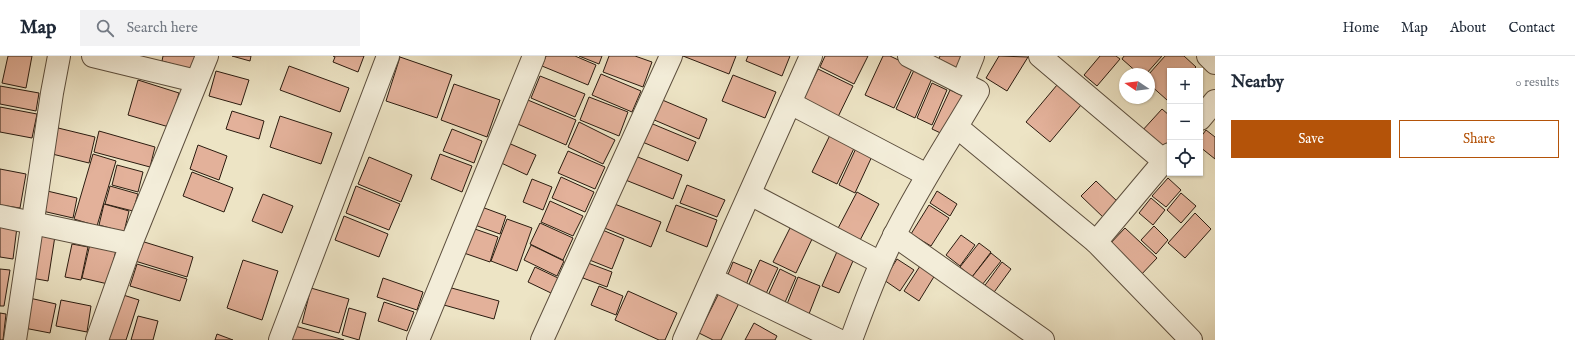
<!DOCTYPE html>
<html lang="en">
<head>
<meta charset="utf-8">
<style>
	:root { --surface:#fff; --page:#f2f2f3; --text:#1f2937; --muted:#747a83; --line:#e0e1e3; --accent:#b45309 }
	body { margin:0; font-family:"IM FELL English",serif; background:var(--page); color:var(--text) }
	.controls { position:absolute; right:12px; top:12px; display:grid; overflow:hidden; border-radius:0px; box-shadow:0 1px 3px #0004 }
	.controls button { width:36px; height:36px; display:grid; place-items:center; padding:0; border:0; border-bottom:1px solid var(--line); background:var(--surface); color:var(--text); font:20px sans-serif }
	.compass { position:absolute; left:1119px; top:12px; width:36px; height:36px; border-radius:50%; background:var(--surface); box-shadow:0 1px 3px #0004; rotate:283deg }
	.list { margin:0; padding:0; list-style:none }
	h2 { display:flex; justify-content:space-between; align-items:center; height:52px; margin:0; padding:0 16px; font-size:17px }
	h2 small { font-size:13px; font-weight:400; color:var(--muted) }
	.actions { display:flex; gap:8px; padding:12px 16px }
	.actions a { flex:1; padding:9px 0; border:1px solid var(--accent); border-radius:0px; text-align:center; font-size:14px; color:var(--accent) }
	.actions .main { background:var(--accent); color:#fff }
	.icon { flex:none; width:22px; height:22px; fill:none; stroke:currentColor; stroke-width:2; stroke-linecap:round; stroke-linejoin:round }
	.map { position:relative; flex:none; width:1215px; height:284px; overflow:hidden }
	header { display:flex; align-items:center; gap:24px; box-sizing:border-box; height:56px; padding:0 20px; background:var(--surface); border-bottom:1px solid var(--line) }
	header strong { font-size:19px }
	nav { display:flex; gap:22px; margin-inline-start:auto; font-size:14px }
	.search { width:280px; height:36px; background:var(--page); display:flex; align-items:center; gap:10px; box-sizing:border-box; padding:0 14px; border-radius:0px; color:var(--muted); font-size:15px }
	main { display:flex }
	aside { flex:1; background:var(--surface) }
	.map>svg:first-child { display:block }
	.building { fill:#e3b19a; stroke:#2b1c10 }
	.lines { fill:none; stroke-linecap:round; stroke-linejoin:round }
	.minor-casing { stroke:#5c4e3d; stroke-width:24 }
	.minor { stroke:#f3edd9; stroke-width:22 }
</style>
</head>
<body>
<header>
<strong>Map</strong>
<div class="search"><svg class="icon" aria-label="search" viewBox="0 0 24 24"><circle cx="10" cy="10" r="6"/><path d="M15 15l6 6"/></svg>Search here</div>
<nav><a>Home</a><a>Map</a><a>About</a><a>Contact</a></nav>
</header>
<main>
<div class="map">
<svg width="1215" height="284" viewBox="0 0 1215 284">
	<rect width="100%" height="100%" fill="#ede4c5"/>
	<filter id="stains"><feTurbulence type="fractalNoise" baseFrequency=".005" numOctaves="4"/><feColorMatrix values="0 0 0 0 .2 0 0 0 0 .09 0 0 0 0 .02 0 0 0 .5 -.17"/></filter>
	<radialGradient id="worn" r=".72"><stop offset=".6" stop-color="#630" stop-opacity="0"/><stop offset="1" stop-color="#630" stop-opacity=".3"/></radialGradient>
	<!-- building -->
	<g class="building">
		<path d="M8,0h24l-6,32 -24,-5z"/>
		<path d="M163,0h35l-4,14 -32,-9z"/>
		<path d="M232,0h19l-1,5z"/>
		<path d="M333,0h31l-6,16 -25,-10 2,-5z"/>
		<path d="M546,0h29l21,9 -8,20 -46,-19z"/>
		<path d="M579,0h23l-3,8z"/>
		<path d="M609,0h26l17,6 -9,25 -40,-15z"/>
		<path d="M683,0h53l-7,18z"/>
		<path d="M748,0h42l-8,20 -36,-15z"/>
		<path d="M825,0h43l-14,28 -34,-17z"/>
		<path d="M883,0h7l23,11 -19,41 -29,-13z"/>
		<path d="M940,0h25l-6,16 -22,-9z"/>
		<path d="M999,0l29,1 -21,34 -21,-13z"/>
		<path d="M1100,0h16l4,3 -23,27 -13,-11z"/>
		<path d="M1124,0h38l-16,18h-7l-17,-15z"/>
		<path d="M1165,0h19l12,11 -4,4h-22v25l-3,4 -18,-16v-10z"/>
		<path d="M400,1l52,18 -15,43 -51,-17z"/>
		<path d="M289,10l60,22 -9,24 -60,-22z"/>
		<path d="M915,12l18,8 -18,42 -19,-9z"/>
		<path d="M818,13l35,17 -17,35 -35,-17z"/>
		<path d="M216,15l33,9 -8,25 -32,-9z"/>
		<path d="M601,18l40,17 -9,21 -40,-17z"/>
		<path d="M733,19l43,17 -11,26 -43,-17z"/>
		<path d="M540,20l45,18 -10,23 -44,-19z"/>
		<path d="M138,24l41,13 -10,34 -41,-12z"/>
		<path d="M932,27l15,7 -15,35 -15,-7z"/>
		<path d="M454,28l46,16 -13,37 -46,-17z"/>
		<path d="M1057,29l24,20 -31,37 -24,-20z"/>
		<path d="M0,30l39,7 -3,18 -36,-7z"/>
		<path d="M950,34l16,7 -17,40 -17,-8z"/>
		<path d="M589,41l39,15 -9,24 -39,-16z"/>
		<path d="M523,42l53,22 -10,25 -53,-23z"/>
		<path d="M660,43l47,20 -8,20 -47,-20z"/>
		<path d="M0,51l37,7 -5,24 -32,-6z"/>
		<path d="M1162,53l8,7v28l-8,8 -21,-20z"/>
		<path d="M232,55l32,10 -5,18 -33,-10z"/>
		<path d="M280,60l52,17 -11,31 -51,-17z"/>
		<path d="M579,66l36,18 -12,24 -35,-17z"/>
		<path d="M648,66l48,20 -8,19 -48,-20z"/>
		<path d="M50,70l45,11 -6,26 -45,-11z"/>
		<path d="M452,73l30,12 -8,22 -31,-12z"/>
		<path d="M1206,74l9,7v22l-15,-12v-9z"/>
		<path d="M99,75l56,16 -5,20 -56,-15z"/>
		<path d="M832,75l25,11 -20,42 -25,-12z"/>
		<path d="M506,86l30,13 -9,20 -30,-14z"/>
		<path d="M858,88l16,8 -19,41 -16,-8z"/>
		<path d="M198,89l29,11 -8,24 -29,-11z"/>
		<path d="M568,95l37,16 -10,22 -37,-16z"/>
		<path d="M93,98l23,7 -19,65 -23,-7z"/>
		<path d="M440,98l32,12 -10,26 -31,-13z"/>
		<path d="M633,99l49,20 -9,24 -50,-20z"/>
		<path d="M369,101l43,18 -11,27 -43,-18z"/>
		<path d="M117,109l26,7 -5,20 -26,-7z"/>
		<path d="M0,113l26,5 -6,34 -20,-3z"/>
		<path d="M192,116l41,16 -9,24 -41,-16z"/>
		<path d="M561,121l33,15 -9,20 -33,-14z"/>
		<path d="M1168,122l13,12 -15,17 -14,-11z"/>
		<path d="M532,123l20,8 -9,23 -20,-8z"/>
		<path d="M1096,125l23,22 -14,16 -24,-23z"/>
		<path d="M687,129l38,15 -8,17 -37,-14z"/>
		<path d="M110,130l28,8 -5,17 -28,-7z"/>
		<path d="M356,130l44,18 -11,26 -43,-17z"/>
		<path d="M43,134l34,8 -4,20 -35,-8z"/>
		<path d="M937,135l20,13 -7,12 -20,-13z"/>
		<path d="M857,136l22,12 -22,42 -22,-12z"/>
		<path d="M1181,137l15,13 -15,17 -14,-13z"/>
		<path d="M263,138l30,12 -11,27 -30,-12z"/>
		<path d="M1151,142l14,12 -12,15 -14,-12z"/>
		<path d="M550,145l33,15 -10,20 -32,-14z"/>
		<path d="M612,147l49,19 -10,25 -49,-20z"/>
		<path d="M104,148l25,7 -5,21 -25,-7z"/>
		<path d="M676,149l41,15 -10,27 -41,-16z"/>
		<path d="M929,149l20,13 -18,28 -20,-12z"/>
		<path d="M479,150l27,10 -6,18 -28,-10z"/>
		<path d="M1195,157l16,16 -26,29 -17,-15z"/>
		<path d="M344,160l44,18 -9,23 -44,-17z"/>
		<path d="M507,163l25,9 -15,43 -26,-10z"/>
		<path d="M540,167l33,15 -10,22 -33,-16z"/>
		<path d="M0,168l17,3 -4,32 -13,-2z"/>
		<path d="M791,170l22,11 -17,36 -23,-11z"/>
		<path d="M1154,170l14,14 -12,14 -15,-14z"/>
		<path d="M469,171l29,10 -8,25 -29,-10z"/>
		<path d="M1125,172l32,30 -18,19 -32,-30z"/>
		<path d="M600,173l24,10 -12,30 -25,-10z"/>
		<path d="M33,176l22,4 -7,45 -22,-4z"/>
		<path d="M961,179l14,10 -15,21 -14,-11z"/>
		<path d="M141,185l52,16 -6,20 -52,-16z"/>
		<path d="M979,187l12,9 -19,25 -12,-10z"/>
		<path d="M72,188l16,3 -7,33 -16,-3z"/>
		<path d="M90,188l26,6 -8,34 -26,-6z"/>
		<path d="M531,189l33,16 -7,15 -33,-16z"/>
		<path d="M839,191l17,7 -17,39 -17,-7z"/>
		<path d="M991,197l10,8 -19,24 -10,-8z"/>
		<path d="M897,203l17,11 -14,21 -16,-11z"/>
		<path d="M243,204l35,11 -16,49 -35,-12z"/>
		<path d="M760,204l18,8 -14,30 -18,-7z"/>
		<path d="M733,206l19,8 -8,20 -19,-8z"/>
		<path d="M1002,206l9,7 -19,26 -9,-7z"/>
		<path d="M588,207l24,9 -5,15 -24,-9z"/>
		<path d="M137,208l50,15 -7,22 -50,-15z"/>
		<path d="M920,210l15,9 -16,26 -15,-10z"/>
		<path d="M535,211l23,11 -7,15 -23,-11z"/>
		<path d="M0,213l10,1 -6,36h-4z"/>
		<path d="M780,213l16,8 -13,30 -17,-7z"/>
		<path d="M798,221l22,9 -13,33 -22,-10z"/>
		<path d="M383,222l40,14 -6,18 -40,-13z"/>
		<path d="M599,230l24,10 -7,19 -25,-10z"/>
		<path d="M448,231l51,14 -5,18 -50,-14z"/>
		<path d="M311,232l38,11 -10,34 -37,-10z"/>
		<path d="M628,235l49,22 -12,27h-6l-44,-20z"/>
		<path d="M720,235l20,10 -19,39h-8l-14,-7z"/>
		<path d="M117,237l22,7 -13,40h-22z"/>
		<path d="M25,241l31,7 -6,29 -31,-6z"/>
		<path d="M61,244l30,6 -4,26 -31,-6z"/>
		<path d="M384,246l30,10 -7,19 -29,-10z"/>
		<path d="M349,252l17,5 -7,27 -17,-5z"/>
		<path d="M0,257l6,1 -3,26h-3z"/>
		<path d="M138,260l20,5 -5,19h-22z"/>
		<path d="M754,267l23,13 -2,4h-30z"/>
		<path d="M295,270l49,14h-54z"/>
		<path d="M217,278l16,6h-18z"/>
	</g>
	<g class="lines">
		<defs>
			<g id="minor">
				<path d="M93,0l103,25"/>
				<path d="M909,0l53,27 11,-27"/>
				<path d="M1040,0l124,105"/>
				<path d="M1208,0l7,7"/>
				<path d="M790,47l137,72"/>
				<path d="M1200,63l15,-18"/>
				<path d="M957,71l139,115 95,98"/>
				<path d="M750,138l131,69"/>
				<path d="M0,160l131,28"/>
				<path d="M894,179l149,105"/>
				<path d="M1096,186l74,-88"/>
				<path d="M712,223l126,61"/>
				<path d="M15,284l37,-247 7,-37"/>
				<path d="M97,284l34,-96 76,-188"/>
				<path d="M280,284l108,-284"/>
				<path d="M418,284l116,-284"/>
				<path d="M542,284l129,-284"/>
				<path d="M684,284l127,-284"/>
				<path d="M851,284c13,-35 26,-71 43,-104 25,-50 56,-97 84,-145l-16,-8"/>
			</g>
		</defs>
		<!-- minor casing -->
		<use href="#minor" class="minor-casing"/>
		<!-- minor -->
		<use href="#minor" class="minor"/>
	</g>
	<rect width="100%" height="100%" filter="url(#stains)"/>
	<rect width="100%" height="100%" fill="url(#worn)"/>
</svg>
<div class="controls">
<button>+</button>
<button>−</button>
<button><svg class="icon" aria-label="locate" viewBox="0 0 24 24"><circle cx="12" cy="12" r="6"/><path d="M12 2v4M12 18v4M2 12h4M18 12h4"/></svg></button>
</div>
<svg class="compass" viewBox="-18 -18 36 36"><path d="M0-13l5 13h-10z" fill="#e53935"/><path d="M0 13l5-13h-10z" fill="#747a83"/></svg>
</div>
<aside>
<h2>Nearby<small>0 results</small></h2>
<ul class="list">
</ul>
<div class="actions"><a class="main">Save</a><a>Share</a></div>
</aside>
</main>
</body>
</html>
